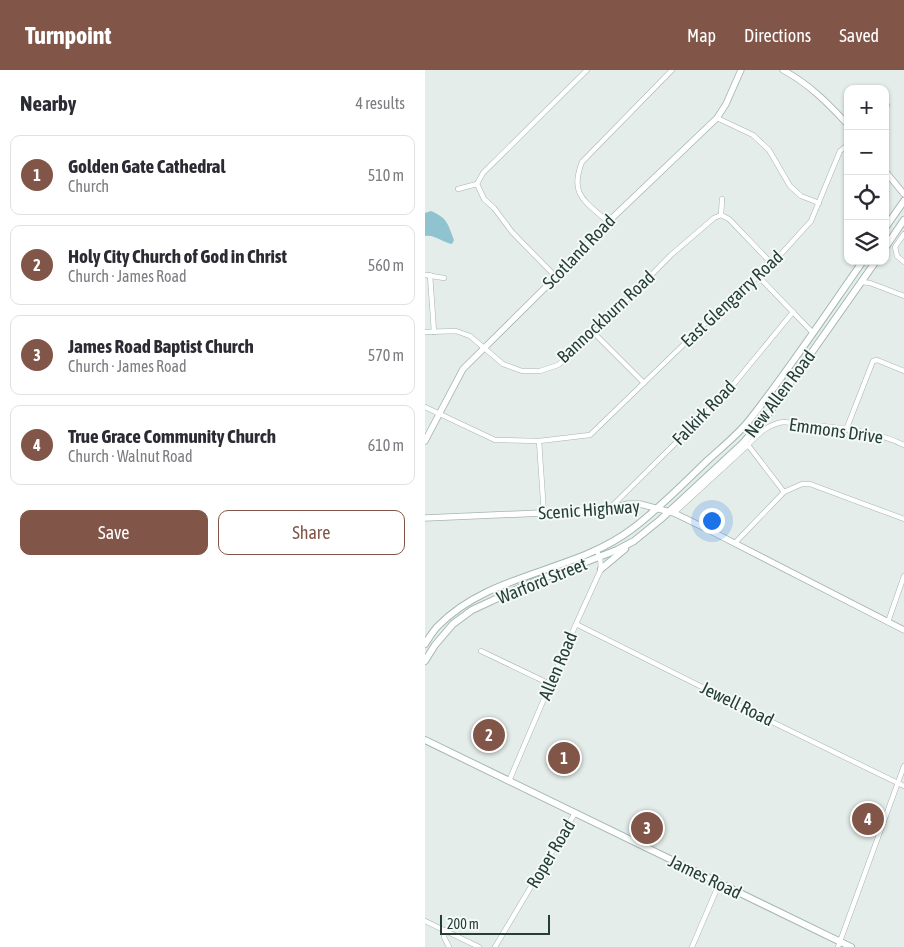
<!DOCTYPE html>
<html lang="en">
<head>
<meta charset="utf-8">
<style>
	:root { --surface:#fff; --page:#f7f7f7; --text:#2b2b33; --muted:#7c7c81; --line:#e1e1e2; --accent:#825549 }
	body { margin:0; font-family:"Asap Condensed",sans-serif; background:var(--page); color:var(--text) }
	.controls { position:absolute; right:15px; top:15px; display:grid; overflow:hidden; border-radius:10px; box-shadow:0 1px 4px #0004 }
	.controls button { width:45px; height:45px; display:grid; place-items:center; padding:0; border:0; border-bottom:1px solid var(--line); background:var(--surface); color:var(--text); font:25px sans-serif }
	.scale { position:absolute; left:15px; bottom:12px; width:110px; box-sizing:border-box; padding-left:5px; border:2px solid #243e38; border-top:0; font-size:14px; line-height:18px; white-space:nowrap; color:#243e38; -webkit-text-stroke:4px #f5f9f7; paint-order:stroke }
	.you { position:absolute; left:286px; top:450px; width:18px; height:18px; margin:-12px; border:4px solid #fff; border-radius:50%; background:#1a73e8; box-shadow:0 0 0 8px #1a73e833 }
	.badge { display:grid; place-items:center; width:32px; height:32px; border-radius:50%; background:var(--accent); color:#fff; font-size:16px; font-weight:700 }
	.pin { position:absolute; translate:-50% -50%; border:2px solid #fff; box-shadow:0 1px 5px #0006 }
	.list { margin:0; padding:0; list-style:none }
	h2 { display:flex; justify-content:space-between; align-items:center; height:65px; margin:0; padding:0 20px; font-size:21px }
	h2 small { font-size:16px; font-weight:400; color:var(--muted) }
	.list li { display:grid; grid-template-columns:32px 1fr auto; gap:15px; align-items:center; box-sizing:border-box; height:80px; margin:0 10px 10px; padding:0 10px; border:1px solid var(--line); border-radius:10px }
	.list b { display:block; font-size:19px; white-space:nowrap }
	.list p { margin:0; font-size:16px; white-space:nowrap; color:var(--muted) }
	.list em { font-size:16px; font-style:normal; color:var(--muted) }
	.actions { display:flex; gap:10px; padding:15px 20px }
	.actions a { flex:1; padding:11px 0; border:1px solid var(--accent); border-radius:10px; text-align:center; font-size:18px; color:var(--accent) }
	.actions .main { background:var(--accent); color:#fff }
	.icon { flex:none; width:28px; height:28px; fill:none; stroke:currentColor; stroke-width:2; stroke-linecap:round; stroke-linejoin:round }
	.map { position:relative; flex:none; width:479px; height:877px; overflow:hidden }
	header { display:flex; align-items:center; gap:30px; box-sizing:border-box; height:70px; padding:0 25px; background:var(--accent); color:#fff }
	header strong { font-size:24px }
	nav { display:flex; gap:28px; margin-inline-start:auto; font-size:18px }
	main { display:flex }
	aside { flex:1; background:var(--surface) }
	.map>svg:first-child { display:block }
	.water { fill:#8fc3cf }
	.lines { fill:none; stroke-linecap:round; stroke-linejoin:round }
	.minor-casing { stroke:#a7b5b0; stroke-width:5.5 }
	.tertiary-casing { stroke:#a7b5b0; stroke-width:7 }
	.secondary-casing { stroke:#a3b8b1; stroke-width:8 }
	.minor { stroke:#fff; stroke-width:4.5 }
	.tertiary { stroke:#fff; stroke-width:5.5 }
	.secondary { stroke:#fff; stroke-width:6 }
	.labels { text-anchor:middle; stroke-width:4; stroke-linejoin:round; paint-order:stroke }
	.street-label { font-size:18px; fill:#243e38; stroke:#f5f9f7 }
</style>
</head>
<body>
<header>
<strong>Turnpoint</strong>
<nav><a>Map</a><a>Directions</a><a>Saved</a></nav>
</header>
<main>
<aside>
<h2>Nearby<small>4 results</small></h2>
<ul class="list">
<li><span class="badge">1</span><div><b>Golden Gate Cathedral</b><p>Church</p></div><em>510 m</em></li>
<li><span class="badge">2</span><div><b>Holy City Church of God in Christ</b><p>Church · James Road</p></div><em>560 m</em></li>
<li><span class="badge">3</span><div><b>James Road Baptist Church</b><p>Church · James Road</p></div><em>570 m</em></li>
<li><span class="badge">4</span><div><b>True Grace Community Church</b><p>Church · Walnut Road</p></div><em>610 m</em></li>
</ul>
<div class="actions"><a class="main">Save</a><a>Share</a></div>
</aside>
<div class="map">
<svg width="479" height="877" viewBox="0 0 479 877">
	<rect width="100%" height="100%" fill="#e4ede9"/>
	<!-- water -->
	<path class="water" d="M6,141c17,7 17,14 23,29l-2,4c-10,-2 -18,-10 -27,-8v-23z"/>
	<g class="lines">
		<defs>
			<g id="minor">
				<path d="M460,37l2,-2"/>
				<path d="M292,48l36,17 16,15 21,36 11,10 18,7"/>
				<path d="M52,114l6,-11 104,-103"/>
				<path d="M52,114l7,15 10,9 18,24 44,45"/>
				<path d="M33,119l19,-5"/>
				<path d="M297,129l-1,16 8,4 43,45"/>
				<path d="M183,152c-23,-21 -39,-27 -26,-60l90,-92"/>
				<path d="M479,164l-9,13 2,9 7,6"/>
				<path d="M0,205l19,3"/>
				<path d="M5,205l4,57"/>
				<path d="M334,207l54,56"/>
				<path d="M437,212l8,1 34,13"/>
				<path d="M0,262l31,-1 14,5 33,28 19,7h18l18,-6 36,-32 77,-78 43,-37 7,-3"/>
				<path d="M169,263l50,50"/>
				<path d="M0,337l70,33 44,1 51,-6 119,-115 63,-56 39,-43 29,-70 8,-6"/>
				<path d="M421,360l27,-69 4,-1 27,11"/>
				<path d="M114,371l5,73"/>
				<path d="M323,375l36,47"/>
				<path d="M184,439l119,-118 65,-79"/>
				<path d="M249,443l74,-68c11,-12 19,-20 35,-23 40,5 84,5 121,23"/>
				<path d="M310,473l49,-51 18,-8h8l94,35"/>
				<path d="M463,552l16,-46"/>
				<path d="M151,554l188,94 140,68"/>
				<path d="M56,581l69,33"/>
				<path d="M84,711l67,-157 25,-55 -1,-12 -4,-7"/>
				<path d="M0,851l54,26"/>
				<path d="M19,860v7l5,10"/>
				<path d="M70,877l80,-134"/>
				<path d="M267,877l27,-63"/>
				<path d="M413,877l66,-181"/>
			</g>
			<g id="tertiary">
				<path d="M358,0c26,14 45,33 65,55"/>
				<path d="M460,101l19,23"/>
				<path d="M0,371l38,-72 93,-92 52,-55 109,-104 9,-14 15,-34"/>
				<path d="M0,448l162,-7 22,-2 19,-5h12l34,9 31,15 199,102"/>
			</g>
			<g id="secondary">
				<path d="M460,158l19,-27"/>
				<path d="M460,178l19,-28"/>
				<path d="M176,499l24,-20"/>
				<path d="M0,574c4,-6 8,-13 13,-18 53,-54 136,-53 194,-97 27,-20 51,-45 76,-69 14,-13 31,-26 43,-42 39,-50 75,-104 112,-157"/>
				<path d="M0,591l10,-16 18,-21 19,-14 54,-25 91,-35 17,-9 27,-22 81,-75 25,-28 109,-155"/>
				<path d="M0,670l426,207"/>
			</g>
		</defs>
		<!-- minor casing -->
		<use href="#minor" class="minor-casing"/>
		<!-- tertiary casing -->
		<use href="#tertiary" class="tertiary-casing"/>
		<!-- secondary casing -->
		<use href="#secondary" class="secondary-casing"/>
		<!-- minor -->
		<use href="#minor" class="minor"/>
		<!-- tertiary -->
		<use href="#tertiary" class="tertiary"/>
		<!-- secondary -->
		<use href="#secondary" class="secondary"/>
	</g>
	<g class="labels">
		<!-- street labels -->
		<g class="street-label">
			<text transform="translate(154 182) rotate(-46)" y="6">Scotland Road</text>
			<text transform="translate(307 229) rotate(-43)" y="6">East Glengarry Road</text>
			<text transform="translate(181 247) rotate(-43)" y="6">Bannockburn Road</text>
			<text transform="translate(355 324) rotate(-53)" y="6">New Allen Road</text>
			<text transform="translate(279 343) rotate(-46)" y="6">Falkirk Road</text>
			<text transform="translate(411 361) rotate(8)" y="6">Emmons Drive</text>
			<text transform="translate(164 440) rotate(-4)" y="6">Scenic Highway</text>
			<text transform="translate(117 511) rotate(-22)" y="6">Warford Street</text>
			<text transform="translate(133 596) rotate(-67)" y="6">Allen Road</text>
			<text transform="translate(312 634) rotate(26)" y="6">Jewell Road</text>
			<text transform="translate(126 784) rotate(-59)" y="6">Roper Road</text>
			<text transform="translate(280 807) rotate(26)" y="6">James Road</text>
		</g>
	</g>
</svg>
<div class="controls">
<button>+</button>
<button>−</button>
<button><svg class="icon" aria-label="locate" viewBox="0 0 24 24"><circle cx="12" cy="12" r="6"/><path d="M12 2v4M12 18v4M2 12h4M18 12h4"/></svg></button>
<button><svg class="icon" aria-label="layers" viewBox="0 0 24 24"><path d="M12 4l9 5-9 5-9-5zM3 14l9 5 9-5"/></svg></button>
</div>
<div class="scale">200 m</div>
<div class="you"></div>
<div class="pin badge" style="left:139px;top:688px">1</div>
<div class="pin badge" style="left:64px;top:665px">2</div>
<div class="pin badge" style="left:222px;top:758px">3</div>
<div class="pin badge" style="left:443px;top:749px">4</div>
</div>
</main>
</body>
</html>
